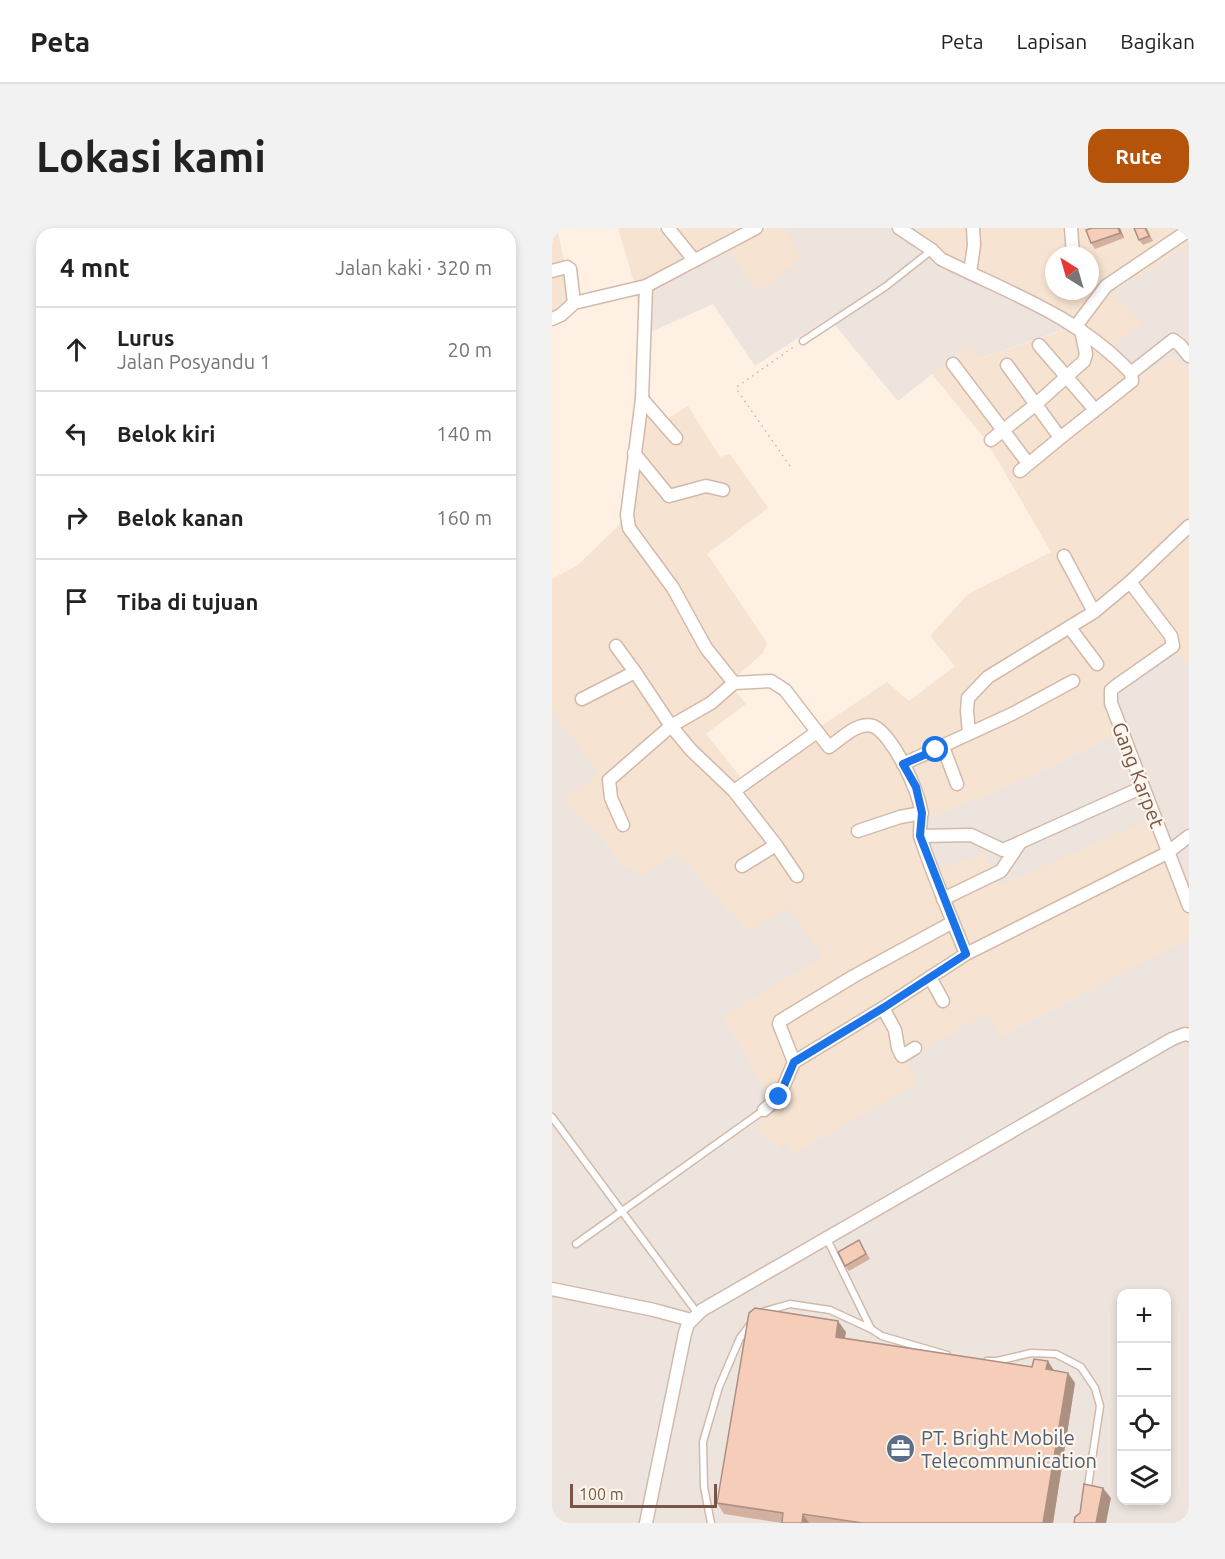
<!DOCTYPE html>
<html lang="id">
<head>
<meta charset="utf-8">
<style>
	:root { --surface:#fff; --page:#f2f2f2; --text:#222; --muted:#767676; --line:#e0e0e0; --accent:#b45309 }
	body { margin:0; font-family:Ubuntu,sans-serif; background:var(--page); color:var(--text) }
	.controls { position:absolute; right:18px; bottom:18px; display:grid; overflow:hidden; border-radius:12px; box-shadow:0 3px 9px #0003 }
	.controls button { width:54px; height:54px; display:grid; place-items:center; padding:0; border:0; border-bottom:2px solid var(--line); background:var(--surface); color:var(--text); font:30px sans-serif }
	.compass { position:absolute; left:493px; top:18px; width:54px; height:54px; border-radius:50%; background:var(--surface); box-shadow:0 3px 9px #0003; rotate:323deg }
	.scale { position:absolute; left:18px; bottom:15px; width:147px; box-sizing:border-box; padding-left:6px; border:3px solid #775547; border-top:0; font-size:16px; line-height:21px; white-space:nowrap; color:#775547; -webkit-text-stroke:4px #fff6eb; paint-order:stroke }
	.stop { position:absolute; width:18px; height:18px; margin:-14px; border:4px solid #1a73e8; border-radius:50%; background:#fff }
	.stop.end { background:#1a73e8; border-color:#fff; box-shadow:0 2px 6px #0008 }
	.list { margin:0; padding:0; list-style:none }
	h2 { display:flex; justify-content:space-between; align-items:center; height:78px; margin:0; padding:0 24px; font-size:26px }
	h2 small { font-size:20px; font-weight:400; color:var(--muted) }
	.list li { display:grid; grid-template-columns:39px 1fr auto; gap:18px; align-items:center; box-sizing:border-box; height:84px; padding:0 24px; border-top:2px solid var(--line) }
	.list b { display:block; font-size:22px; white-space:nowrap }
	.list p { margin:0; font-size:20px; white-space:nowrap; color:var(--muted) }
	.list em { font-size:20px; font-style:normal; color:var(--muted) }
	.icon { flex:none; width:33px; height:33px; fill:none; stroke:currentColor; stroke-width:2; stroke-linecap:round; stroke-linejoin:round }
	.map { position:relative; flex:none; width:637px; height:1295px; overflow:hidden; border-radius:18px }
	header { display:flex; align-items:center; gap:36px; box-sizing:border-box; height:84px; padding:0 30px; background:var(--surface); border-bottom:2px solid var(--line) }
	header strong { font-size:28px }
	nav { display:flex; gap:33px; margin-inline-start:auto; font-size:21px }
	.intro { display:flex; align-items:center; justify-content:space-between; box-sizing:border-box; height:144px; padding:0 36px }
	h1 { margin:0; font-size:42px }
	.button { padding:15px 27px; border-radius:18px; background:var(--accent); color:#fff; font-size:21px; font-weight:700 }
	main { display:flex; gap:36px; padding:0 36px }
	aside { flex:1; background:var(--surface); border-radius:18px; box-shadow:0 3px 9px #0003 }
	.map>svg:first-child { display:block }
	.residential { fill:#f6e3d1; fill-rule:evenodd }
	.industrial { fill:#ede4de; fill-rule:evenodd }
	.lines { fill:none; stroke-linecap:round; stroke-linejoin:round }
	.lane-casing { stroke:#d2baab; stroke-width:9 }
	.street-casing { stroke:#d2baab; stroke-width:15 }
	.path { stroke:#dab09c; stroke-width:1.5; stroke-dasharray:1.5 4.5; stroke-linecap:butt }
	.lane { stroke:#fff; stroke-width:6 }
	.street { stroke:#fff; stroke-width:12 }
	.wall { fill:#d3b09f }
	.shaded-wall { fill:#ac9082 }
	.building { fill:#f5cdb9; stroke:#ac9082; stroke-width:1.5 }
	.route { stroke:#1a73e8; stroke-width:8 }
	.labels { text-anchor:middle; stroke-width:4.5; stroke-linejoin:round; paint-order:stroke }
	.street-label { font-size:20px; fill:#775547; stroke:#fff6eb }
	.service-label { font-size:20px; fill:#4e5e75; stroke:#fff6eb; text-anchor:start }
</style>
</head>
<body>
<header>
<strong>Peta</strong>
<nav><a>Peta</a><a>Lapisan</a><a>Bagikan</a></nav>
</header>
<div class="intro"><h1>Lokasi kami</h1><a class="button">Rute</a></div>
<main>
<aside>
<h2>4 mnt<small>Jalan kaki · 320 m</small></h2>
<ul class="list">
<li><svg class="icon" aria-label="ahead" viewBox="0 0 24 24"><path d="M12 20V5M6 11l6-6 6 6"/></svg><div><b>Lurus</b><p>Jalan Posyandu 1</p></div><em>20 m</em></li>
<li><svg class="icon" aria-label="left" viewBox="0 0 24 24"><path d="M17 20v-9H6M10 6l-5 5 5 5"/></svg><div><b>Belok kiri</b></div><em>140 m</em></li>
<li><svg class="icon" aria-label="right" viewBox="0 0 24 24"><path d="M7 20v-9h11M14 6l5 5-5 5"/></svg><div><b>Belok kanan</b></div><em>160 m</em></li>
<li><svg class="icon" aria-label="arrive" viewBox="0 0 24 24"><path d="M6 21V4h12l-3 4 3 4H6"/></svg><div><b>Tiba di tujuan</b></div></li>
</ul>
</aside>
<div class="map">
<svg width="637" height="1295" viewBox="0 0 637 1295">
	<rect width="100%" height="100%" fill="#fef1e3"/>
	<!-- residential -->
	<g class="residential">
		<path d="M0,0h5l17,79 -22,10z"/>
		<path d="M66,0h165l20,30 -46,36 -122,-8z"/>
		<path d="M340,0h297v14l-47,33 -31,16 32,33 -7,56 37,-25 16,19v291l-17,-18 -56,88 -112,53 -85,34 65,32 170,-38 35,94v29l-189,97 -13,-21 -81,44 13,24 -126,71 -15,-5 -21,-21 17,-21 -50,-91 99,-61 -75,-24 -71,-78 -33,23 -21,-10 -23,-32 -38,-33 35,-28 -45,-62v-132l26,-14 41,-40 9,-29v-47l10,-57 24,30 26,-16 32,51 10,-3 38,54 -61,46 60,89 -4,10 -34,30 17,21 -40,30 36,45 145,-97 22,19 46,-35 -25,-30 38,-42 83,-42 -65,-112 -55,-67 39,-30 12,15 86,-29 -39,-30 -91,-32zM502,27h36v36h-36z"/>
	</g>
	<!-- industrial -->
	<g class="industrial">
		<path d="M231,0h109l46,39 91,32 40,29 -88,30 -11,-14 -72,57 -69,-83 -74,48 -42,-62 -71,32 -7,-50 92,-37 30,44 45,-35z"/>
		<path d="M637,14v132l-16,-19 -37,25 -24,-33 30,-23 -31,-33 31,-16z"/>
		<path d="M620,419l17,18v245l-35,-93 -154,68 -16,-31 -49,16 -17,-48 86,-34 112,-53 -15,-37z"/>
		<path d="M0,483l46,62 -36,28 38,33 23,32 21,9 33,-22 71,78 41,-22 34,47 -99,60 50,91 -17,21 21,21 7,-6 8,11 125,-71 -13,-24 83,-45 12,22 189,-97v584h-637zM570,1066h44v206h-44z"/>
	</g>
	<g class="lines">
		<defs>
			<g id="lane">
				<path d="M251,113l82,-54 47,-37"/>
				<path d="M0,889l146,197"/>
				<path d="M24,1016l188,-134"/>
				<path d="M210,1084l28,-8 40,6 41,19 -44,-90"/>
				<path d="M319,1101l11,7 65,19"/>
				<path d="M435,1133h10l34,-8 25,1 25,13 14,21 5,18 -13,87"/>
				<path d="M159,1295l-7,-36 -1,-45 16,-55 21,-49 9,-12"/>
			</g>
			<g id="street">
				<path d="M116,0l26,32"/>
				<path d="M347,0l33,22 9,9c68,34 137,57 190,114l42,-33 7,5 9,11"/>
				<path d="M519,0l2,27"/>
				<path d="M0,43l15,-4 3,2 4,34"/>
				<path d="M418,45l4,-28 -1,-17"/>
				<path d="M94,58l-4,113 -15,116 2,13 44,60 33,60 28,35"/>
				<path d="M0,91l9,-4 13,-12 72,-17 110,-58"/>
				<path d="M524,98l30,-40 83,-56"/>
				<path d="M487,117l51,59"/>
				<path d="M401,136l71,94"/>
				<path d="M455,137l49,67"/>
				<path d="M90,171l34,39"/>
				<path d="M439,212l44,-35 49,-44 2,-7 -5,-24"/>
				<path d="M82,225l35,43 37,-10 17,4"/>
				<path d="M468,243l40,-33 72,-57 -1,-8"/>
				<path d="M512,328l30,56"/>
				<path d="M578,354l41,54 2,10 -57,40 -5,4v13l78,203"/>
				<path d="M518,400l27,36"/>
				<path d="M64,418l19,26"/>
				<path d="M30,471l53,-27 36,54 20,24 43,41 42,54 -34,21"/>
				<path d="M417,505l-2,-22 1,-13 20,-21 106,-65 36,-30 59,-56"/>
				<path d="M391,519l14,37"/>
				<path d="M351,536l109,-50 61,-33"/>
				<path d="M182,563l83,-59"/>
				<path d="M71,597l-12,-27 -2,-18 62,-54 40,-23 23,-20 37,-2 14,9 44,57c12,-8 29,-26 44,-21 19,8 47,66 48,86 1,9 -3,19 0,27 13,39 30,78 45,115"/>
				<path d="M306,603l42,-14 22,-4"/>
				<path d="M368,608l51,-1 32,15 140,-63"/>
				<path d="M224,617l21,31"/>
				<path d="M391,671l58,-28 19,-28"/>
				<path d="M378,749l13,24"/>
				<path d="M331,780l12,22 3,18 4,8 13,-8"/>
				<path d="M242,834l-15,-38 1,-3 74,-45 99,-54"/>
				<path d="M212,882l15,-13 15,-35 89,-54 83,-54 201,-101 22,-17"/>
				<path d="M0,1061l102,21 37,10"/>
				<path d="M94,1295l39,-190 3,-9 14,-14 470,-271 13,-5 4,1"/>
			</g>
		</defs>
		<!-- lane casing -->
		<use href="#lane" class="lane-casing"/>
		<!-- street casing -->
		<use href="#street" class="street-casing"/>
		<!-- path -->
		<path class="path" d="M238,238l-53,-76 1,-4 57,-40"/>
		<!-- lane -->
		<use href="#lane" class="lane"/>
		<!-- street -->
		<use href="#street" class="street"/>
	</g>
	<!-- wall -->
	<g class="wall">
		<path d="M540,0h28l4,10 -29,11 -4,-6z"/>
		<path d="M582,0h13l6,13 -10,4 -4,-5z"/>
		<path d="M307,1012l11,19 -21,12 -4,-5z"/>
		<path d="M294,1104l-1,6 223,35 7,10 -22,140h-271l-58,-9 -7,-11z"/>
	</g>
	<!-- shaded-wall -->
	<g class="shaded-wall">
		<path d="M566,0h2l4,10 -4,-5z"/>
		<path d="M286,1093l8,11 -3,15 -7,-10z"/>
		<path d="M496,1133l7,11 -9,-3z"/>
		<path d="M516,1145l7,10 -22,140h-10z"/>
		<path d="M551,1260l8,10 -5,25h-10z"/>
		<path d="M251,1286l6,9h-7z"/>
	</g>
	<!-- building -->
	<g class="building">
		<path d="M540,0h26l2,5 -29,10 -5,-13z"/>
		<path d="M582,0h11l4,8 -10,4z"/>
		<path d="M307,1012l7,14 -21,12 -7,-14z"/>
		<path d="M203,1080l83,13 -2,16 196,30 2,-8 14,2 -2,8 22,4 -25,150h-181l-59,-9 -1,9h-20l1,-10 -66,-10 32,-190z"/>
		<path d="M532,1256l19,4 -7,35h-22l1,-6 5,-4z"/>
	</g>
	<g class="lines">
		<!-- route -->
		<path class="route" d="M227,869l15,-35 89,-54 83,-54 -46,-118 2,-23 -6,-26 -13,-23 33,-14"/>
	</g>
	<!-- icons -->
	<defs>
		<symbol id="office-disc" viewBox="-11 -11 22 22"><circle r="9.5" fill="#5c6f8a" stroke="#fff6eb"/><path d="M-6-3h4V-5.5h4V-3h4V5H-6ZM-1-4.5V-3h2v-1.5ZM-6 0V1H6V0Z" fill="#fff"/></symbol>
	</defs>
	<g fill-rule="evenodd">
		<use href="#office-disc" x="332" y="1204" width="33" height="33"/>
	</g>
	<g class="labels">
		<!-- street labels -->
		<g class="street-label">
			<text transform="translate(586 547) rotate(69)" y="7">Gang Karpet</text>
		</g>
		<!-- service labels -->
		<g class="service-label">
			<text x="369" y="1217">PT. Bright Mobile<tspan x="369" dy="23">Telecommunication</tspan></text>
		</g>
	</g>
</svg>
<div class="controls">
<button>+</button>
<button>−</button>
<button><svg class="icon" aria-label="locate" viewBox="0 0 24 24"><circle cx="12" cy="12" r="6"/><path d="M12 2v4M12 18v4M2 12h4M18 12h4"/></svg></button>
<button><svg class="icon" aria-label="layers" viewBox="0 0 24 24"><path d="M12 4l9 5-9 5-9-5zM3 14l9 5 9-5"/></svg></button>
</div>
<svg class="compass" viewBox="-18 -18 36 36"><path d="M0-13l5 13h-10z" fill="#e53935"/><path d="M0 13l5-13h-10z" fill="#767676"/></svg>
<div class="scale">100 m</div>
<div class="stop" style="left:384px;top:522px"></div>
<div class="stop end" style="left:227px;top:869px"></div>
</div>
</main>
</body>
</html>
